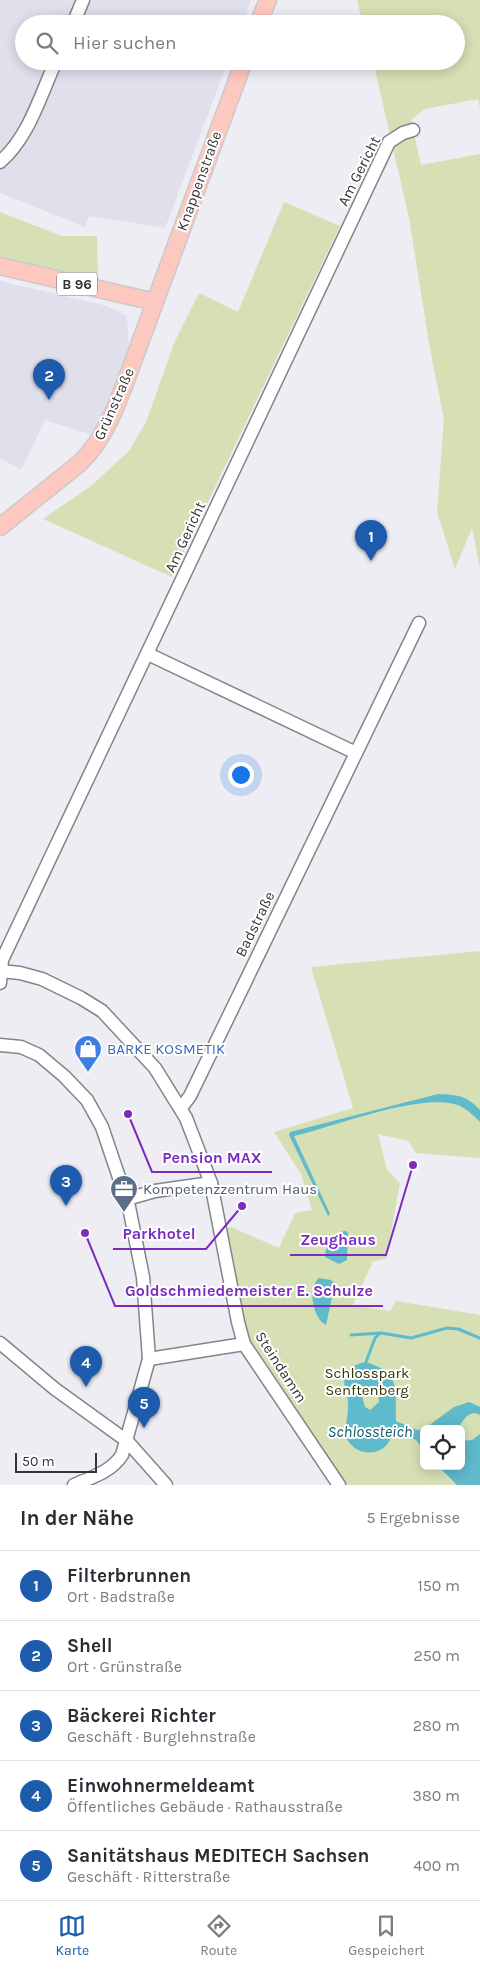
<!DOCTYPE html>
<html lang="de">
<head>
<meta charset="utf-8">
<style>
	:root { --surface:#fff; --page:#f7f7f7; --text:#2b2b33; --muted:#7c7c81; --line:#e1e1e2; --accent:#1d5cad }
	body { margin:0; font-family:Karla,sans-serif; background:var(--page); color:var(--text) }
	.controls { position:absolute; right:15px; bottom:15px; display:grid; overflow:hidden; border-radius:8px; box-shadow:0 2px 12px #0003 }
	.controls button { width:45px; height:45px; display:grid; place-items:center; padding:0; border:0; border-bottom:1px solid var(--line); background:var(--surface); color:var(--text); font:25px sans-serif }
	.scale { position:absolute; left:15px; bottom:12px; width:82px; box-sizing:border-box; padding-left:5px; border:2px solid #343436; border-top:0; font-size:14px; line-height:18px; white-space:nowrap; color:#343436; -webkit-text-stroke:4px #fff; paint-order:stroke }
	.you { position:absolute; left:240px; top:774px; width:18px; height:18px; margin:-12px; border:4px solid #fff; border-radius:50%; background:#1a73e8; box-shadow:0 0 0 8px #1a73e833 }
	.badge { display:grid; place-items:center; width:32px; height:32px; border-radius:50%; background:var(--accent); color:#fff; font-size:16px; font-weight:700 }
	.pin { position:absolute; translate:-50% -41px; filter:drop-shadow(0 1px 2px #0008) }
	.pin::after { content:''; position:absolute; top:26px; width:18px; height:15px; background:inherit; clip-path:polygon(0 0,100% 0,50% 100%) }
	.list { margin:0; padding:0; list-style:none }
	h2 { display:flex; justify-content:space-between; align-items:center; height:65px; margin:0; padding:0 20px; font-size:21px }
	h2 small { font-size:16px; font-weight:400; color:var(--muted) }
	.list li { display:grid; grid-template-columns:32px 1fr auto; gap:15px; align-items:center; box-sizing:border-box; height:70px; padding:0 20px; border-top:1px solid var(--line) }
	.list b { display:block; font-size:19px; white-space:nowrap }
	.list p { margin:0; font-size:16px; white-space:nowrap; color:var(--muted) }
	.list em { font-size:16px; font-style:normal; color:var(--muted) }
	.icon { flex:none; width:28px; height:28px; fill:none; stroke:currentColor; stroke-width:2; stroke-linecap:round; stroke-linejoin:round }
	.map { position:relative; flex:none; width:480px; height:1485px; overflow:hidden }
	.search { position:absolute; background:var(--surface); box-shadow:0 2px 12px #0003; left:15px; right:15px; top:15px; height:55px; display:flex; align-items:center; gap:12px; box-sizing:border-box; padding:0 18px; border-radius:28px; color:var(--muted); font-size:19px }
	.sheet { height:415px; background:var(--surface) }
	nav { display:flex; justify-content:space-around; align-items:center; box-sizing:border-box; height:70px; border-top:1px solid var(--line); background:var(--surface); font-size:14px; color:var(--muted) }
	nav a { display:grid; justify-items:center; gap:2px }
	nav .on { color:var(--accent) }
	.map>svg:first-child { display:block }
	.built { fill:#e0e0ed }
	.green { fill:#d7dfb5; fill-rule:evenodd }
	.water { fill:#5fbacc; fill-rule:evenodd }
	.lines { fill:none; stroke-linecap:round; stroke-linejoin:round }
	.stream { stroke:#5fbacc; stroke-width:3 }
	.minor-casing { stroke:#84848a; stroke-width:15 }
	.major-casing { stroke:#cacacb; stroke-width:19 }
	.minor { stroke:#fff; stroke-width:12 }
	.major { stroke:#fdc8c0; stroke-width:16 }
	.labels { text-anchor:middle; stroke-width:4; stroke-linejoin:round; paint-order:stroke }
	.shield { fill:#fff; stroke:#717172; stroke-width:1 }
	.shield-label { font-size:14px; font-weight:bold; fill:#343436 }
	.street-label { font-size:15px; fill:#343436; stroke:#fff }
	.shop-label { font-size:15px; fill:#366cbe; stroke:#fff; text-anchor:start }
	.service-label { font-size:15px; fill:#4e5e75; stroke:#fff; text-anchor:start }
	.park-label { font-size:15px; fill:#313701; stroke:#fff }
	.water-label { font-size:16px; font-style:italic; fill:#0a5a67; stroke:#fff }
	.leader { fill:none; stroke:#7b2cbf; stroke-width:2 }
	.callout-dot { fill:#7b2cbf; stroke:#fff; stroke-width:2 }
	.callout-label { font-size:16px; text-anchor:middle; font-weight:bold; fill:#7b2cbf; stroke:#fff; stroke-width:4; stroke-linejoin:round; paint-order:stroke }
</style>
</head>
<body>
<div class="map">
<svg width="480" height="1485" viewBox="0 0 480 1485">
	<rect width="100%" height="100%" fill="#ededf3"/>
	<!-- built -->
	<g class="built">
		<path d="M0,0h251l-9,24h-218v37h204l-63,167 -76,-12 -4,11 -85,-34z"/>
		<path d="M0,281l107,25 20,10 2,28 -33,92 -51,-16 -24,50 -21,-12z"/>
	</g>
	<!-- green -->
	<g class="green">
		<path d="M357,0h123v108l-2,-9 -53,10 -14,11 10,45 59,-11v415l-8,-41 -17,41 -18,-57 7,-93 -14,-70 -21,-131 -36,-157h83v-37h-93z"/>
		<path d="M284,202l56,24 -168,351 -129,-58 48,-33 38,-35 17,-29 29,-81 24,-48 39,19z"/>
		<path d="M0,212l62,24h35l1,49 -98,-23z"/>
		<path d="M480,951v207l-64,-5 -8,-12 -30,-7 9,36 13,13 -14,76 -13,2 -20,44 37,6 6,-10 84,14v170h-133l-92,-136 -13,-29 -17,-91 6,-2 48,21 16,-35 17,-3 -11,-36 -27,-42 79,-24 -42,-141zM424,1429h37v37h-37z"/>
	</g>
	<!-- water -->
	<g class="water">
		<path d="M438,1094c19,1 28,1 42,16v12c-5,-5 -11,-11 -18,-15 -34,-18 -129,20 -168,29l36,78 -2,2 -39,-81 1,-3z"/>
		<path d="M346,1231l2,2 -1,27 -8,4 -14,-7c0,-11 9,-25 21,-26z"/>
		<path d="M319,1278l12,2 4,4 -9,41c-13,-6 -19,-37 -7,-47z"/>
		<path d="M366,1362c36,11 29,28 30,59l21,9 7,-1v21l-8,-10 -22,-9c-3,6 -5,14 -12,18 -13,8 -30,2 -36,-12 -2,-6 3,-25 2,-34 0,-9 -7,-21 -2,-30 4,-6 13,-10 20,-11zM368,1390h6l4,4 1,8 -9,8 -5,-3 -3,-11z"/>
		<path d="M469,1402l11,5v8c-11,-6 -17,5 -22,14h-34l30,-22z"/>
		<path d="M480,1434v51h-23l-19,-19h23v-25l11,-1z"/>
	</g>
	<g class="lines">
		<!-- stream -->
		<g class="stream">
			<path d="M351,1335l30,-2 30,5 36,-10 11,1 22,9"/>
			<path d="M366,1362l9,-24 5,-5"/>
		</g>
		<defs>
			<g id="minor">
				<path d="M73,24l10,-24"/>
				<path d="M0,162c29,-25 40,-66 56,-101"/>
				<path d="M148,654l208,99"/>
				<path d="M0,971l20,2 22,6 39,19 21,13 53,57 31,50 25,65 27,139 6,22 95,141"/>
				<path d="M0,983l2,-23 387,-818 14,-9 10,-3"/>
				<path d="M0,1045l21,2 18,8 25,21 23,24 15,27 27,80 14,70 6,82 -27,96c-11,17 -30,22 -48,30"/>
				<path d="M180,1107l4,-3 6,-8 229,-473"/>
				<path d="M127,1199l28,-8 56,-8"/>
				<path d="M0,1343l55,46 72,52 39,44"/>
				<path d="M149,1359l95,-15"/>
			</g>
			<g id="major">
				<path d="M258,24l10,-24"/>
				<path d="M0,266l155,36"/>
				<path d="M0,527l80,-64c27,-27 38,-61 51,-96l113,-306"/>
			</g>
		</defs>
		<!-- minor casing -->
		<use href="#minor" class="minor-casing"/>
		<!-- major casing -->
		<use href="#major" class="major-casing"/>
		<!-- minor -->
		<use href="#minor" class="minor"/>
		<!-- major -->
		<use href="#major" class="major"/>
	</g>
	<!-- icons -->
	<defs>
		<symbol id="shop-pin" viewBox="-11 -11 22 30"><path d="M0 17L-7.5 6A9.5 9.5 0 1 1 7.5 6Z" fill="#3f7fe0" stroke="#fff"/><path d="M-5-2.5h2.3a2.7 3.5 0 0 1 5.4 0H5L5.5 6h-11ZM-1.5-2.5h3a1.5 2.3 0 0 0-3 0Z" fill="#fff"/></symbol>
		<symbol id="office-pin" viewBox="-11 -11 22 30"><path d="M0 17L-7.5 6A9.5 9.5 0 1 1 7.5 6Z" fill="#5c6f8a" stroke="#fff"/><path d="M-6-3h4V-5.5h4V-3h4V5H-6ZM-1-4.5V-3h2v-1.5ZM-6 0V1H6V0Z" fill="#fff"/></symbol>
	</defs>
	<g fill-rule="evenodd">
		<use href="#shop-pin" x="72" y="1033" width="32" height="43"/>
		<use href="#office-pin" x="108" y="1173" width="32" height="43"/>
	</g>
	<g class="labels">
		<!-- shield labels -->
		<rect class="shield" x="57" y="272.5" width="40" height="23" rx="4"/>
		<g class="shield-label">
			<text x="77" y="289">B 96</text>
		</g>
		<!-- street labels -->
		<g class="street-label">
			<text transform="translate(359 171) rotate(-63)" y="5">Am Gericht</text>
			<text transform="translate(199 181) rotate(-70)" y="5">Knappenstraße</text>
			<text transform="translate(114 404) rotate(-66)" y="5">Grünstraße</text>
			<text transform="translate(185 537) rotate(-65)" y="5">Am Gericht</text>
			<text transform="translate(255 924) rotate(-64)" y="5">Badstraße</text>
			<text transform="translate(281 1367) rotate(57)" y="5">Steindamm</text>
		</g>
		<!-- shop labels -->
		<g class="shop-label">
			<text x="107" y="1054">BARKE KOSMETIK</text>
		</g>
		<!-- service labels -->
		<g class="service-label">
			<text x="143" y="1194">Kompetenzzentrum Haus</text>
		</g>
		<!-- park labels -->
		<g class="park-label">
			<text x="367" y="1378">Schlosspark<tspan x="367" dy="17">Senftenberg</tspan></text>
		</g>
		<!-- water labels -->
		<g class="water-label">
			<text x="370" y="1437">Schlossteich</text>
		</g>
	</g>
	<!-- callouts -->
	<path class="leader" d="M128 1114L152 1172H272M242 1206L206 1249H113M413 1165L386 1255H290M85 1233L115 1306H383"/>
	<g class="callout-dot">
		<circle cx="128" cy="1114" r="5"/>
		<circle cx="242" cy="1206" r="5"/>
		<circle cx="413" cy="1165" r="5"/>
		<circle cx="85" cy="1233" r="5"/>
	</g>
	<g class="callout-label">
		<text x="212" y="1163">Pension MAX</text>
		<text x="159" y="1239">Parkhotel</text>
		<text x="338" y="1245">Zeughaus</text>
		<text x="249" y="1296">Goldschmiedemeister E. Schulze</text>
	</g>
</svg>
<div class="controls">
<button><svg class="icon" aria-label="locate" viewBox="0 0 24 24"><circle cx="12" cy="12" r="6"/><path d="M12 2v4M12 18v4M2 12h4M18 12h4"/></svg></button>
</div>
<div class="scale">50 m</div>
<div class="you"></div>
<div class="pin badge" style="left:371px;top:561px">1</div>
<div class="pin badge" style="left:49px;top:400px">2</div>
<div class="pin badge" style="left:66px;top:1206px">3</div>
<div class="pin badge" style="left:86px;top:1387px">4</div>
<div class="pin badge" style="left:144px;top:1428px">5</div>
<div class="search"><svg class="icon" aria-label="search" viewBox="0 0 24 24"><circle cx="10" cy="10" r="6"/><path d="M15 15l6 6"/></svg>Hier suchen</div>
</div>
<section class="sheet">
<h2>In der Nähe<small>5 Ergebnisse</small></h2>
<ul class="list">
<li><span class="badge">1</span><div><b>Filterbrunnen</b><p>Ort · Badstraße</p></div><em>150 m</em></li>
<li><span class="badge">2</span><div><b>Shell</b><p>Ort · Grünstraße</p></div><em>250 m</em></li>
<li><span class="badge">3</span><div><b>Bäckerei Richter</b><p>Geschäft · Burglehnstraße</p></div><em>280 m</em></li>
<li><span class="badge">4</span><div><b>Einwohnermeldeamt</b><p>Öffentliches Gebäude · Rathausstraße</p></div><em>380 m</em></li>
<li><span class="badge">5</span><div><b>Sanitätshaus MEDITECH Sachsen</b><p>Geschäft · Ritterstraße</p></div><em>400 m</em></li>
</ul>
</section>
<nav>
<a class="on"><svg class="icon" aria-label="map" viewBox="0 0 24 24"><path d="M3 6l6-2 6 2 6-2v14l-6 2-6-2-6 2zM9 4v14M15 6v14"/></svg>Karte</a>
<a><svg class="icon" aria-label="directions" viewBox="0 0 24 24"><path d="M12 3l9 9-9 9-9-9zM9 14v-3h6M13 9l2 2-2 2"/></svg>Route</a>
<a><svg class="icon" aria-label="saved" viewBox="0 0 24 24"><path d="M7 4h10v16l-5-4-5 4z"/></svg>Gespeichert</a>
</nav>
</body>
</html>
